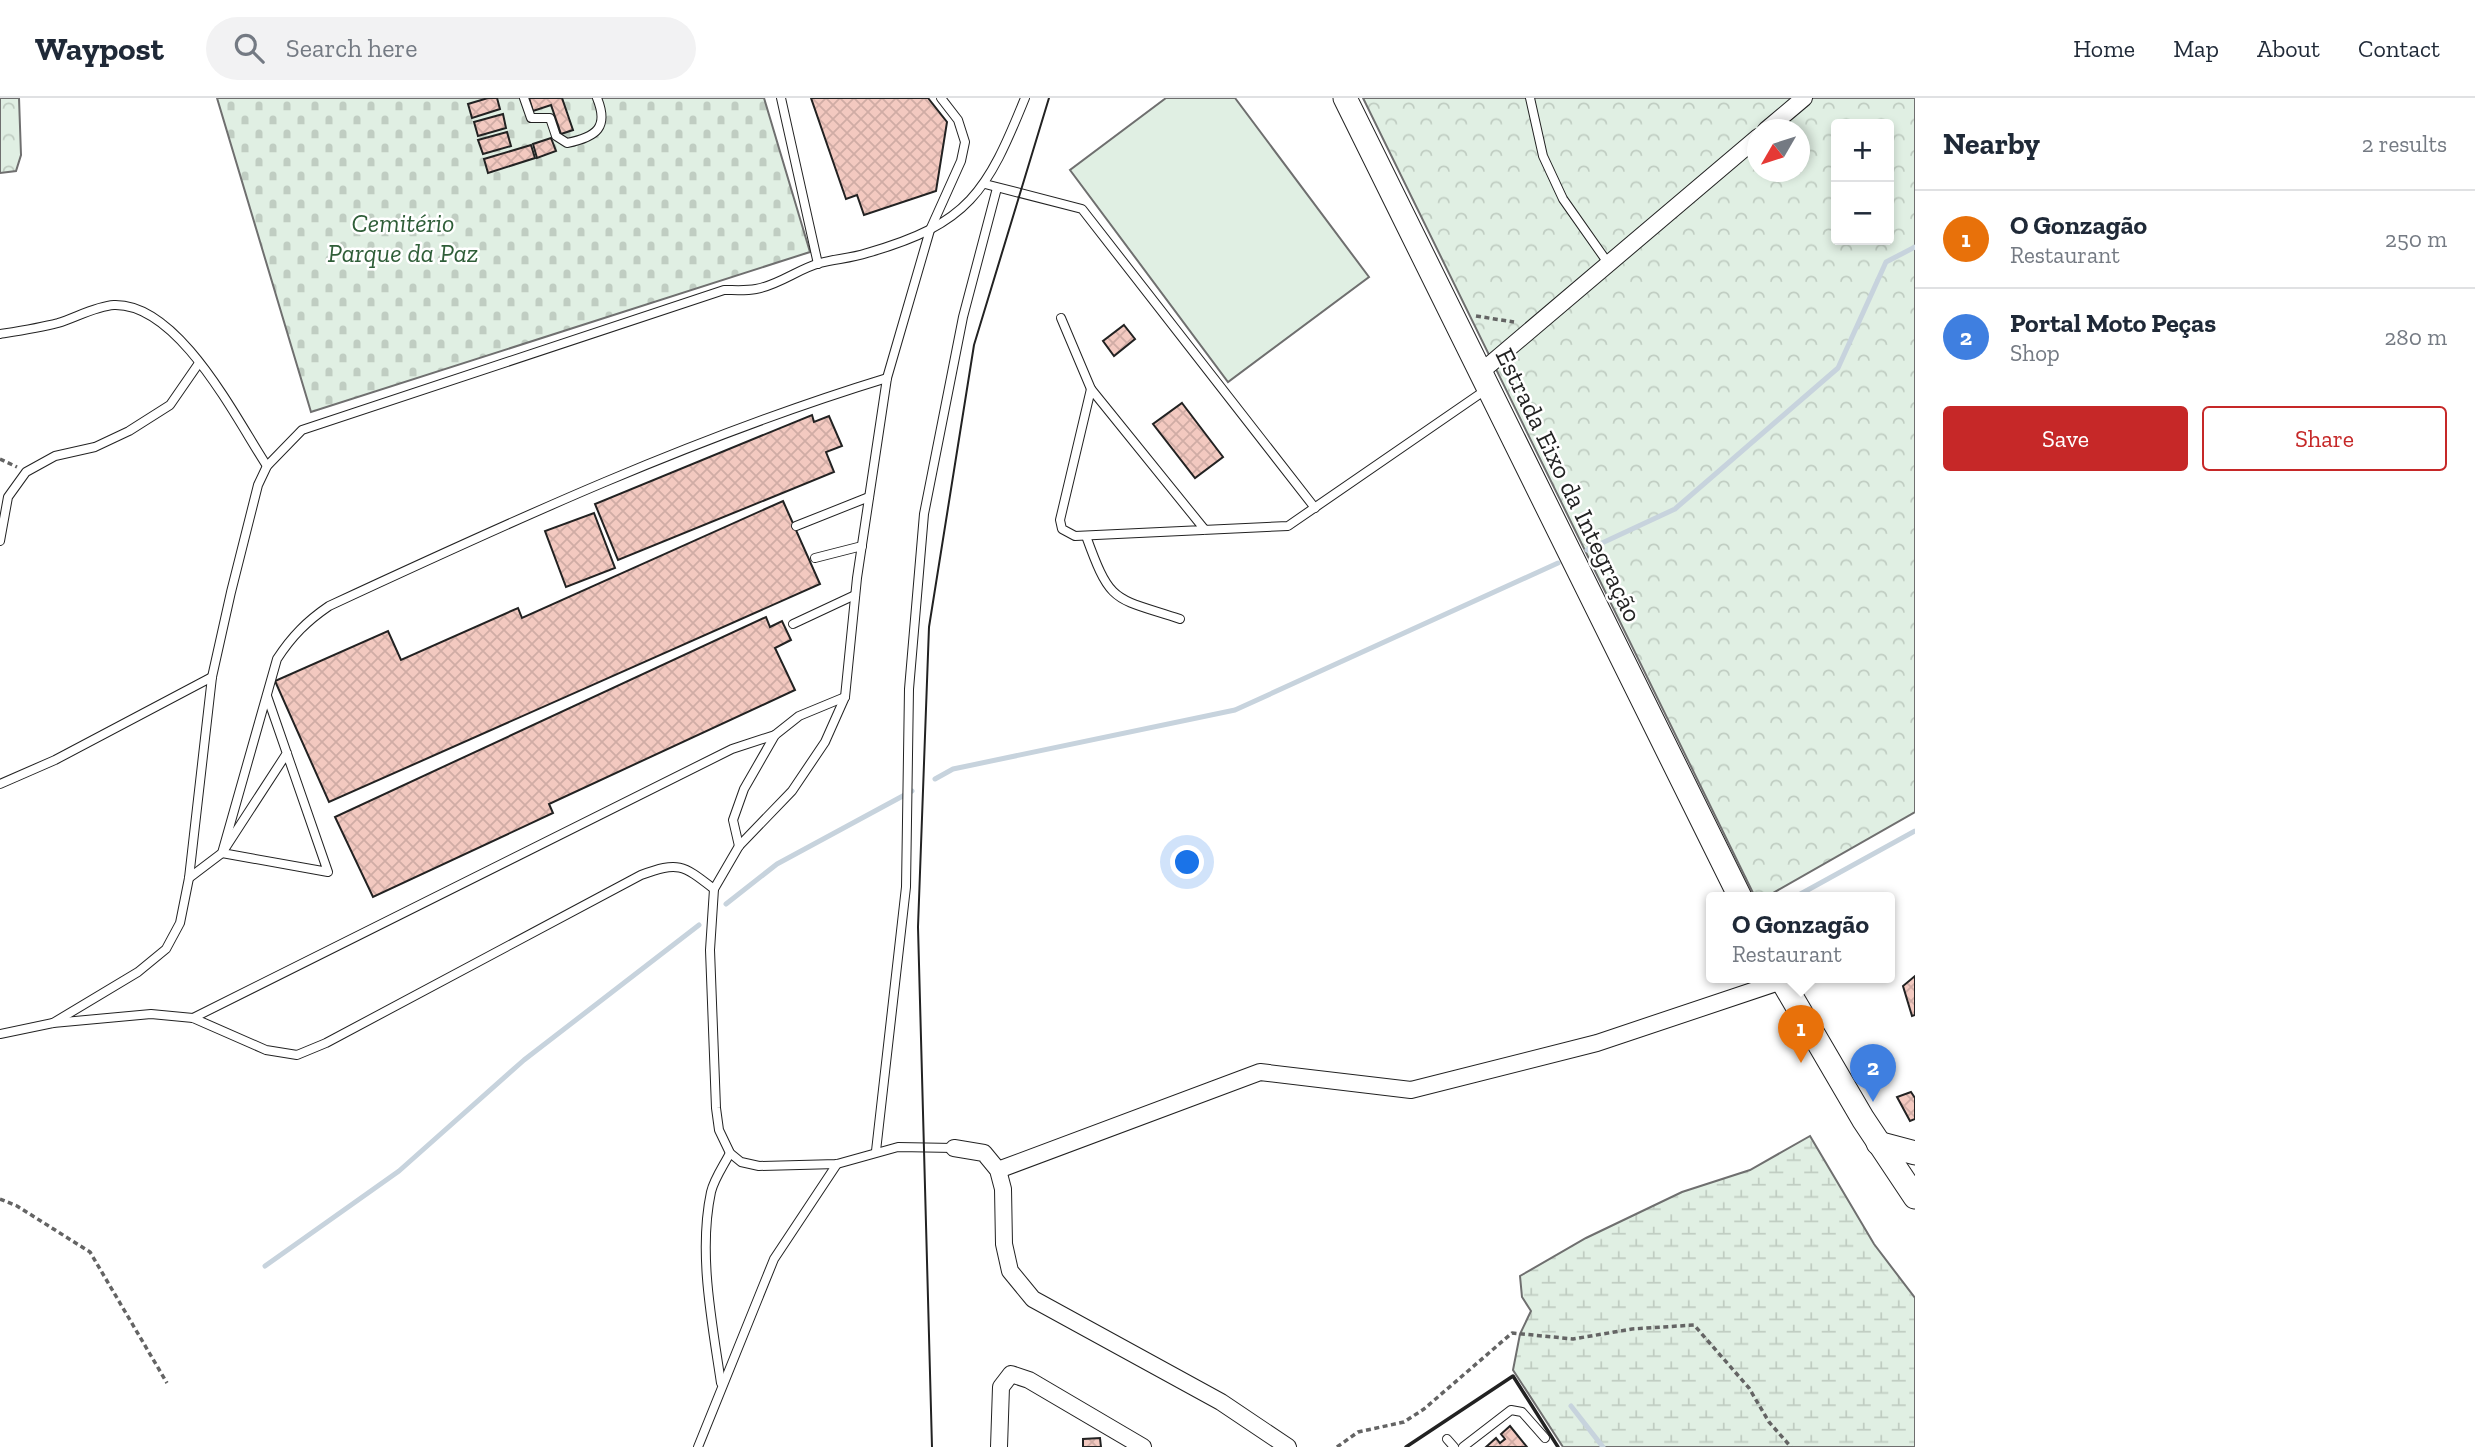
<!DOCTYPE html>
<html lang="en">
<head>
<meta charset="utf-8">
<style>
	:root { --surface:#fff; --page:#f2f2f3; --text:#1f2937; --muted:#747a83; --line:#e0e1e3; --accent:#c62828 }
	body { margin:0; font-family:"Zilla Slab",serif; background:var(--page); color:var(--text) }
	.controls { position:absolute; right:21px; top:21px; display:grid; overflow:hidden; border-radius:7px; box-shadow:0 4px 10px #0003 }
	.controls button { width:63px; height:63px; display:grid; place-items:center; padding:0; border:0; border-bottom:2px solid var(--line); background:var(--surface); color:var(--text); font:35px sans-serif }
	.compass { position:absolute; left:1747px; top:21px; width:63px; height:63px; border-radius:50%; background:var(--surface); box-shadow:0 4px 10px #0003; rotate:231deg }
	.you { position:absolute; left:1188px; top:765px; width:24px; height:24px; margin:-18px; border:5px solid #fff; border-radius:50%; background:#1a73e8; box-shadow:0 0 0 10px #1a73e833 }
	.badge { display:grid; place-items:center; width:46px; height:46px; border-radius:50%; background:var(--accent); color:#fff; font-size:23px; font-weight:700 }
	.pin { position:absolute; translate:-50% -58px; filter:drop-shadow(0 2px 4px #0008) }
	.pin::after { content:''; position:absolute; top:37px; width:24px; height:21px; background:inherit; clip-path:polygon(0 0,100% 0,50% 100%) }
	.popup { position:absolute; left:1706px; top:794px; width:189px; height:91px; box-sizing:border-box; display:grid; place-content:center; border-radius:7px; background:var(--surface); filter:drop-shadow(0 2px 5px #0005); font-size:23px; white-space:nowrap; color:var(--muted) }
	.popup b { font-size:26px; color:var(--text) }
	.popup::after { content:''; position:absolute; left:50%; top:100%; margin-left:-14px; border:14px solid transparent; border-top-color:var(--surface) }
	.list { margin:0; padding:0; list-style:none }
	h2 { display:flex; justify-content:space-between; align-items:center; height:91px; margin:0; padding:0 28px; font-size:30px }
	h2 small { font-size:23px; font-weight:400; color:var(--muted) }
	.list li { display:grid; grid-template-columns:46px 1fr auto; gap:21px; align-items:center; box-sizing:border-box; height:98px; padding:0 28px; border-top:2px solid var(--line) }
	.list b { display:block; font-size:26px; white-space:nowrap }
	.list p { margin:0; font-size:23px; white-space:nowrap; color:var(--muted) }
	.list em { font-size:23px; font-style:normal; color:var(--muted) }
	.actions { display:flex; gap:14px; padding:21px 28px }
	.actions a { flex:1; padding:16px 0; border:2px solid var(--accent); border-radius:7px; text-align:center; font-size:24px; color:var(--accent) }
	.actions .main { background:var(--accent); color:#fff }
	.icon { flex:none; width:38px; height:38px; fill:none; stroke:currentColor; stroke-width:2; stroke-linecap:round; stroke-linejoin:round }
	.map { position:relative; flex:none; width:1915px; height:1349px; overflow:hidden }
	header { display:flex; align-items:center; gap:42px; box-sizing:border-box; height:98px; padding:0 35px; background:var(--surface); border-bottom:2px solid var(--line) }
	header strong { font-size:33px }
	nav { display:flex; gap:38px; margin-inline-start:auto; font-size:24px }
	.search { width:490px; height:63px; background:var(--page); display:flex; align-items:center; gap:18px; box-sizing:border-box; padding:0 24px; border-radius:38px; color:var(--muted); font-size:26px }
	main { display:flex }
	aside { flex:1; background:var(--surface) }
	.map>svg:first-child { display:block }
	.forest { fill:url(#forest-crowns); stroke:#6f6f6f; stroke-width:2; fill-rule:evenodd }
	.wetland { fill:url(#wetland-marsh); stroke:#6f6f6f; stroke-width:2 }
	.cemetery { fill:url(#cemetery-stones); stroke:#6f6f6f; stroke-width:2 }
	.park { fill:#e0efe3; stroke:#6f6f6f; stroke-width:2 }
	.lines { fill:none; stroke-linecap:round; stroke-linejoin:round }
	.stream { stroke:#c7d3dd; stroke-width:5 }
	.building { fill:url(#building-cross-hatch); stroke:#222; stroke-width:2 }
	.lane-casing { stroke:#222; stroke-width:10 }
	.street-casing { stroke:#222; stroke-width:18 }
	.secondary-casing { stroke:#222; stroke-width:25 }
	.path { stroke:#646464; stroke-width:3.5; stroke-dasharray:5 3.5; stroke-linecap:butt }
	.lane { stroke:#fff; stroke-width:8 }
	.street { stroke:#fff; stroke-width:16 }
	.secondary { stroke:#fff; stroke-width:23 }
	.tram { stroke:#222; stroke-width:2 }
	.wall { stroke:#222; stroke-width:3.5 }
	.labels { text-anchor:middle; stroke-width:5; stroke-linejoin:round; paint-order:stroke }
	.park-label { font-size:26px; font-style:italic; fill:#2f5e38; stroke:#fff }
	.street-label { font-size:26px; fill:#222; stroke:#fff }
</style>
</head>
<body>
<header>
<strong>Waypost</strong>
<div class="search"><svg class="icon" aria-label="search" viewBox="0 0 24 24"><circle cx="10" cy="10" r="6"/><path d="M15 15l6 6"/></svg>Search here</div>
<nav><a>Home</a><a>Map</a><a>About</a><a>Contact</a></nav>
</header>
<main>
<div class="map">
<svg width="1915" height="1349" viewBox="0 0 1915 1349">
	<defs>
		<pattern id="forest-crowns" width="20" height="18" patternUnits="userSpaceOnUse" patternTransform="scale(1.75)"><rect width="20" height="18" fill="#e0efe3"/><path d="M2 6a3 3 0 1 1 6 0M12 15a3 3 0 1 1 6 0" fill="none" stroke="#c0cdc2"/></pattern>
		<pattern id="wetland-marsh" width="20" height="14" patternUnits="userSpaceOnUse" patternTransform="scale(1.75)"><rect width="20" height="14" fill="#e0efe3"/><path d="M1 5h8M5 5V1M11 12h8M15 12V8" fill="none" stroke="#c0cdc2"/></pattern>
		<pattern id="cemetery-stones" width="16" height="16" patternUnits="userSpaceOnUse" patternTransform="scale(1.75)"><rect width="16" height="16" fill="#e0efe3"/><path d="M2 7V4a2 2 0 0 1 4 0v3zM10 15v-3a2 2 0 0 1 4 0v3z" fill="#c0cdc2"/></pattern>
		<pattern id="building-cross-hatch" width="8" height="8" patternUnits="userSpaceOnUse" patternTransform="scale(1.75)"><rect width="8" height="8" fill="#f3c9c0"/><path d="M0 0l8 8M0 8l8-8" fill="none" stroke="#d0aca5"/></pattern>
	</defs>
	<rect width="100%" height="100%" fill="#fff"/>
	<!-- forest -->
	<g class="forest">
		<path d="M0,0h19l2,57 -5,16 -16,2z"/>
		<path d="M1363,0h552v714l-149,85h-11zM1836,26h53v116h-53zM1758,32h42v42h-42z"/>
	</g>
	<!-- wetland -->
	<path class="wetland" d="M1810,1038l64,108 41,54v149h-352l-50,-77 7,-36 11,-23 -9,-14 -2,-21 66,-38 96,-46 68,-22z"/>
	<!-- cemetery -->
	<path class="cemetery" d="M217,0h547l46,154 -499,160z"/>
	<!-- park -->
	<path class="park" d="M1166,0h69l134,179 -141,105 -158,-212z"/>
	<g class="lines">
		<!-- stream -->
		<g class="stream">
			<path d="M1587,452l88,-41 163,-141 48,-106 29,-15"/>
			<path d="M935,681l18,-10 282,-59 323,-147"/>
			<path d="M1795,799l120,-66"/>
			<path d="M726,806l51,-40 135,-73"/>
			<path d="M265,1168l134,-95 125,-111 175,-135"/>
			<path d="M1571,1308l32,41"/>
		</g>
	</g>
	<!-- building -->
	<g class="building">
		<path d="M488,0h9l3,11 -28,9 -4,-14z"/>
		<path d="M529,0h33l11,32 -12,4 -10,-29 -18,6z"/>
		<path d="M811,0h117l19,24 -11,69 -72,24 -7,-20 -11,4z"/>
		<path d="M503,16l3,14 -28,8 -4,-14z"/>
		<path d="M507,34l4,14 -28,8 -5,-14z"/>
		<path d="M551,40l5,13 -19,7 -4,-14z"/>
		<path d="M531,47l4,13 -47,15 -4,-14z"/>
		<path d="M1124,227l11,14 -21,17 -11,-15z"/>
		<path d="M1182,305l41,54 -28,21 -42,-54z"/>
		<path d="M812,317l2,7 15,-6 13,30 -16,6 8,20 -216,88 -23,-56z"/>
		<path d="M783,403l37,83 -491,218 -54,-121 113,-50 13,29 117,-52 4,10z"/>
		<path d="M594,415l21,55 -49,19 -21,-56z"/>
		<path d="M766,519l4,10 12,-6 9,19 -16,8 20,42 -246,114 4,9 -180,84 -38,-80z"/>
		<path d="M1915,878v39l-3,1 -9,-30z"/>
		<path d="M1911,994l4,6v21l-5,2 -13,-24z"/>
		<path d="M1510,1328l17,21h-41l10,-9 4,5 5,-4 -4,-5z"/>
		<path d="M1100,1340l1,9h-18v-8z"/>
	</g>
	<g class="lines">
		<defs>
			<g id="lane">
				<path d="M524,0l7,20h19l6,18 11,7c30,-6 42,-16 30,-45"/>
				<path d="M781,0l37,166"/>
				<path d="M941,0l17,22 7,22 -4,19 -31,69 -43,148 -30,200 -12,119 -20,45 -33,49 -53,55 -25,43 -4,61 6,158 3,22 11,23 11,9 18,4 78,-2 61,-17 56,1"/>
				<path d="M1530,0l13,58 20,43 45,64"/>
				<path d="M985,86l97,25 233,299"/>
				<path d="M1061,220l30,71"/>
				<path d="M0,236c19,-3 39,-6 58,-11 17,-5 38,-17 56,-18 65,-2 122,114 153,161"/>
				<path d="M796,428l73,-29"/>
				<path d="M1205,432l-114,-141 -31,131 2,9 13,7 213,-10 199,-137"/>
				<path d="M1086,438c25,69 27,61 94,83"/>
				<path d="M0,443l8,-44 18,-25 29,-16 40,-9 34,-16 41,-26 29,-42"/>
				<path d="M815,460l47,-12"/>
				<path d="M793,526l62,-29"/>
				<path d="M267,598l61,176 -106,-19 65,-100"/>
				<path d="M0,686l55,-24 157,-83"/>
				<path d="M739,748l-6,-26 11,-31 31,-54 24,-19 46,-19"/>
				<path d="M189,780l33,-25 55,-194c15,-23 30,-38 52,-53 183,-85 365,-169 558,-228"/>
				<path d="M193,920l539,-269 43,-14"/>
				<path d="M53,925l85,-51 28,-23 14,-26 9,-45 23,-201 19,-85 27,-107 9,-19 35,-36 422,-140c10,0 22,1 32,-1 23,-4 42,-20 64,-26 16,-4 32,-5 47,-10 102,-29 120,-61 158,-155"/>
				<path d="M0,936l53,-11 98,-9 42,4 73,32 31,5 29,-12 315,-168c38,-14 42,-10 73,14"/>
				<path d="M876,1053l30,-264 3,-198 15,-175 39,-197 34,-129"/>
				<path d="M721,1285c-9,-61 -23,-130 -10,-191 3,-13 13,-27 19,-39"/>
				<path d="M1447,1341l7,8"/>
				<path d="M698,1349l76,-188 63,-95"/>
				<path d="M1463,1349l48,-37 11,2 23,26"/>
			</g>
			<g id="street">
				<path d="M1766,32l38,-32"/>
				<path d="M1482,273l276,-234"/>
				<path d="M954,1050l30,5 14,17 5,19 1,55 6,27 23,28 188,103 67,45"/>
				<path d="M998,1072l262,-98 151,18 186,-47 185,-62"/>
				<path d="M999,1349l2,-60 10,-13 18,6 114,67"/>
			</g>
			<g id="secondary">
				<path d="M1345,0l395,799"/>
				<path d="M1780,879l83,142 52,78"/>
				<path d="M1878,1045l37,10"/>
			</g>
		</defs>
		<!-- lane casing -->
		<use href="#lane" class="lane-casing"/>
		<!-- street casing -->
		<use href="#street" class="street-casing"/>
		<!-- secondary casing -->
		<use href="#secondary" class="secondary-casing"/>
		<!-- path -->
		<g class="path">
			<path d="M1476,218l38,6"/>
			<path d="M0,361l17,8"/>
			<path d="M0,1101l17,7 73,46 77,131"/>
			<path d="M1337,1349l21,-15 46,-10 20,-13 88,-76 61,6 59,-10 62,-4 55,63 20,34 22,25"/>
		</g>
		<!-- lane -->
		<use href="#lane" class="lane"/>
		<!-- street -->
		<use href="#street" class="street"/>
		<!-- secondary -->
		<use href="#secondary" class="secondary"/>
		<!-- tram -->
		<path class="tram" d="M932,1349l-14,-520 11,-300 45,-282 75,-247"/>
		<!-- wall -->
		<path class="wall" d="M1406,1349l107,-71 45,71"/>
	</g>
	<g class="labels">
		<!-- park labels -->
		<g class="park-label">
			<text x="403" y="134">Cemitério<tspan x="403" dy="30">Parque da Paz</tspan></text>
		</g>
		<!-- street labels -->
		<g class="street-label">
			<text transform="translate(1569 387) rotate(64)" y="9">Estrada Eixo da Integração</text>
		</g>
	</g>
</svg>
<div class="controls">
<button>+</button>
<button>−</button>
</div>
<svg class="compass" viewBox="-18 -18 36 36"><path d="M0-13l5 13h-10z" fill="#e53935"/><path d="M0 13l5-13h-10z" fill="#747a83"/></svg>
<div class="you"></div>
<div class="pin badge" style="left:1801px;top:965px;background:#e8710a">1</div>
<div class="popup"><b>O Gonzagão</b>Restaurant</div>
<div class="pin badge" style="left:1873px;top:1004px;background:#3f7fe0">2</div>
</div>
<aside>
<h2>Nearby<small>2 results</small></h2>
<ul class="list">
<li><span class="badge" style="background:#e8710a">1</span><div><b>O Gonzagão</b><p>Restaurant</p></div><em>250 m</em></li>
<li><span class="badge" style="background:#3f7fe0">2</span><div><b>Portal Moto Peças</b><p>Shop</p></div><em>280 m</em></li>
</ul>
<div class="actions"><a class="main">Save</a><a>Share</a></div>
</aside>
</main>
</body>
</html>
